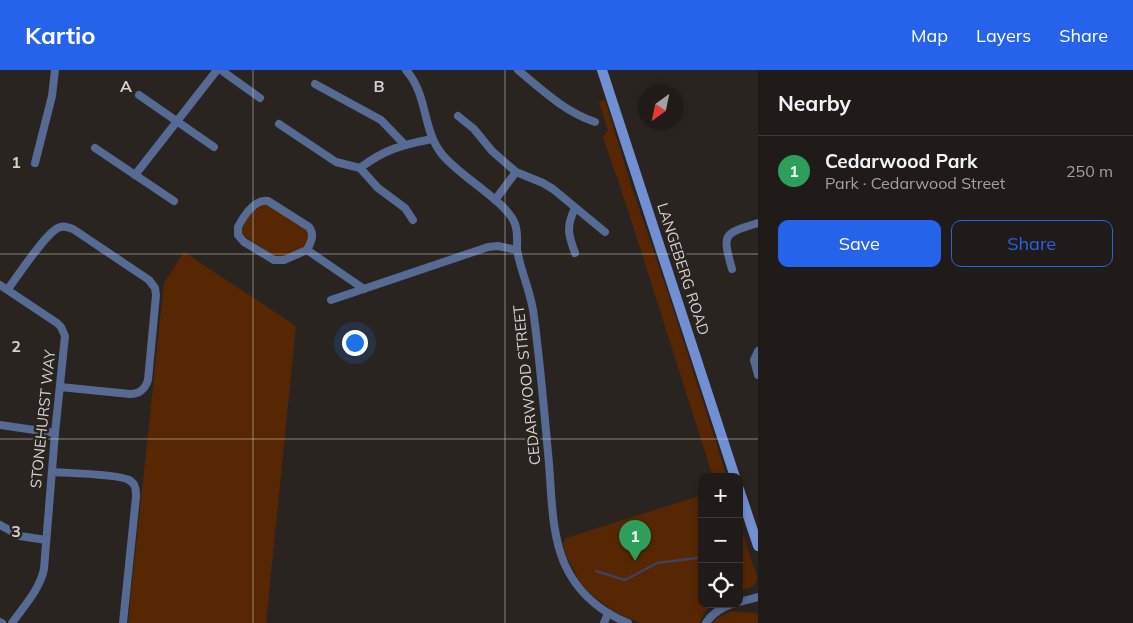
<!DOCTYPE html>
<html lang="en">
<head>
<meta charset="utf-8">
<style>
	:root { --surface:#201b18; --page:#282421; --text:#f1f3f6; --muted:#a2a1a2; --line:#3d3937; --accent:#2563eb }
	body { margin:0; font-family:Mulish,sans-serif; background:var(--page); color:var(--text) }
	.controls { position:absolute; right:15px; bottom:15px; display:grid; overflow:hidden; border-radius:10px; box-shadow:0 2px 8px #0003 }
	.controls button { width:45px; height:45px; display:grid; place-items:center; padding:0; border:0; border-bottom:1px solid var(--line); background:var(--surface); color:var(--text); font:25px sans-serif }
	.compass { position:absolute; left:638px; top:15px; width:45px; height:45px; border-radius:50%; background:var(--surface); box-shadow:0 2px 8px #0003; rotate:213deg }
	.you { position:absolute; left:354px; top:272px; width:18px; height:18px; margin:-12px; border:4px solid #fff; border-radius:50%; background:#1a73e8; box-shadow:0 0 0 8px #1a73e833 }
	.badge { display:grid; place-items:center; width:32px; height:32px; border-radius:50%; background:var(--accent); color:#fff; font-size:16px; font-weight:700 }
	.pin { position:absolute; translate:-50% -41px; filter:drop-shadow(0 1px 2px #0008) }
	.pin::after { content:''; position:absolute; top:26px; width:18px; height:15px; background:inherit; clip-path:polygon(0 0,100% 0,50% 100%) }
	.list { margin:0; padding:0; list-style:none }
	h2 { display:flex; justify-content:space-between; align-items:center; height:65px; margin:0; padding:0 20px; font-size:21px }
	h2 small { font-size:16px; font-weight:400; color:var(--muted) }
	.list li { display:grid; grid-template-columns:32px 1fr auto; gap:15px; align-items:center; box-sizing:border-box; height:70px; padding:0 20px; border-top:1px solid var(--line) }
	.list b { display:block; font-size:19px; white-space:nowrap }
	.list p { margin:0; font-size:16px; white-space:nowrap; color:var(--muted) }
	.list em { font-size:16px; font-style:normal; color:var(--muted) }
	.actions { display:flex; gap:10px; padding:15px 20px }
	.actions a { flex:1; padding:11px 0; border:1px solid var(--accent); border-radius:10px; text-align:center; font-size:18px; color:var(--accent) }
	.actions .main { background:var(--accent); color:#fff }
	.icon { flex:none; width:28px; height:28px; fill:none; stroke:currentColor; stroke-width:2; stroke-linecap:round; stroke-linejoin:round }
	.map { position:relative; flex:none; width:758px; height:553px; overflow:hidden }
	header { display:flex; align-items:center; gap:30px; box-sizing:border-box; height:70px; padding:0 25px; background:var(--accent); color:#fff }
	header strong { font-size:24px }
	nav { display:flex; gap:28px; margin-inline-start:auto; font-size:18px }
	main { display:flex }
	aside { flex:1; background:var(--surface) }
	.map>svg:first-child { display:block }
	.green { fill:#572704 }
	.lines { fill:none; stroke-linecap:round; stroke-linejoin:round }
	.stream { stroke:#404062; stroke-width:2.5 }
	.minor { stroke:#566a93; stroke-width:8 }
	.secondary { stroke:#7190d3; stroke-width:10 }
	.grid { fill:none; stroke:#d5d0ce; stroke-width:1; stroke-opacity:0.55 }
	.labels { text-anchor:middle; stroke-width:5; stroke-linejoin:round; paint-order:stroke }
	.street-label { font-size:15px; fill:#d5d0ce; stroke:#2a2420 }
	.grid-label { font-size:16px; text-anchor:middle; font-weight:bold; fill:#d5d0ce; stroke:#2a2420; stroke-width:5; stroke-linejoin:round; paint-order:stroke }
</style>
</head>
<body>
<header>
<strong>Kartio</strong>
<nav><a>Map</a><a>Layers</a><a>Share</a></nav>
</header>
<main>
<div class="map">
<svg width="758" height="553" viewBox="0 0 758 553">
	<rect width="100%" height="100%" fill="#2a2420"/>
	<!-- green -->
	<g class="green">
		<path d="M605,30l27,88 36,105 59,184h-14l-85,-267 -25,-73 5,-7 -9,-28z"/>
		<path d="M266,134l41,26 3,5 -5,12 -25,11 -5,-1 -33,-23c-2,-11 14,-27 24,-30z"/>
		<path d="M184,182l112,74 -30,297h-138l36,-340z"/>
		<path d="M702,425v109h10l-8,9 -5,10h-58l-24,-10 -24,-17 -13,-14 -14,-27 -3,-12 3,-5z"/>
		<path d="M739,453l17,50 1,7 -4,6 -14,5z"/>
		<path d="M731,541l24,2 3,2v8h-45l6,-6z"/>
	</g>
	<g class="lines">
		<!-- stream -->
		<path class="stream" d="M596,501l29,9 32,-17 40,-5"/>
		<!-- minor -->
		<g class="minor">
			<path d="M221,0l39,28"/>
			<path d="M406,0c22,25 16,58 35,83 16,22 67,49 74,71 3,8 2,18 2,26"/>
			<path d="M518,0c24,20 47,42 77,52"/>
			<path d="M315,14l66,36 23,24"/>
			<path d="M139,25l75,52"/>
			<path d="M458,46l16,13 18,22 24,21 27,11 10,6 52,43"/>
			<path d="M279,54l57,38 24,6c25,-19 42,-23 72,-29"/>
			<path d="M95,78l79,53"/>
			<path d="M35,93l17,-67 3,-26"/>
			<path d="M360,98l18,20 27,20 8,12"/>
			<path d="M135,105l82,-105"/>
			<path d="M495,130l21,-28"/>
			<path d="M575,138c-9,19 -7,26 0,45"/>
			<path d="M307,180l-23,10h-10l-30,-18 -6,-7v-8c5,-10 17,-29 30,-26l41,26c6,8 2,15 -2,23l57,39"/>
			<path d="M732,199c-10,-36 -9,-35 26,-46"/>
			<path d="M0,215l57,38 4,4 4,9 -10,97 -11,136c-4,20 -20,37 -32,54"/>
			<path d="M8,219c9,-12 38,-56 50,-61 5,-3 10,-1 15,1l76,51 6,8 1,7 -8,85c-3,9 -8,14 -18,14l-70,-7"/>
			<path d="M331,230l157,-53 10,-1 19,4c4,23 15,44 17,67 6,45 10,91 14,136 4,37 2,78 17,112 13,28 36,47 63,58"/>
			<path d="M758,281l-4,9 4,15"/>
			<path d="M0,355l55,8"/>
			<path d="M52,402c15,1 67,2 77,8 7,4 7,10 7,17l-13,126"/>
			<path d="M0,455l20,11 26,4"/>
			<path d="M739,532l19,-5"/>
			<path d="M0,552l2,1"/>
			<path d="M604,553l4,-10"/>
			<path d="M706,553c6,-10 15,-15 26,-19"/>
		</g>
		<!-- secondary -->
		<g class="secondary">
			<path d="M602,0l133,407"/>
			<path d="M739,419l19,57"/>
		</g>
	</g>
	<!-- grid -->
	<path class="grid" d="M253,0v553M505,0v553M0,184h758M0,369h758"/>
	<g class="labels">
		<!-- street labels -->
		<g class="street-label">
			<text transform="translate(683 199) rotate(72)" y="5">LANGEBERG ROAD</text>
			<text transform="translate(527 315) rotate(-96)" y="5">CEDARWOOD STREET</text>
			<text transform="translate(43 349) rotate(-84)" y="5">STONEHURST WAY</text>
		</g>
	</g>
	<g class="grid-label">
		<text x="126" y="22">A</text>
		<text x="379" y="22">B</text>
		<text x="16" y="98">1</text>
		<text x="16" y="282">2</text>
		<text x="16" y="467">3</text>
	</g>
</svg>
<div class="controls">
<button>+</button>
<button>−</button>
<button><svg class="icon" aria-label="locate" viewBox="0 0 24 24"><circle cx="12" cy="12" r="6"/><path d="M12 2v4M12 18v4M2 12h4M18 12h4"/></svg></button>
</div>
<svg class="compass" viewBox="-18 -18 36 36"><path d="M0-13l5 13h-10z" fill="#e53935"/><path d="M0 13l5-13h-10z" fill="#a2a1a2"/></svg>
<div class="you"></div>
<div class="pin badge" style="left:635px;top:491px;background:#2e9e5b">1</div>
</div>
<aside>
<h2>Nearby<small></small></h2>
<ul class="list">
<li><span class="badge" style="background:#2e9e5b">1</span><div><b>Cedarwood Park</b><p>Park · Cedarwood Street</p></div><em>250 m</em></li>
</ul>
<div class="actions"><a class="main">Save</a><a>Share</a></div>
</aside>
</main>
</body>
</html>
